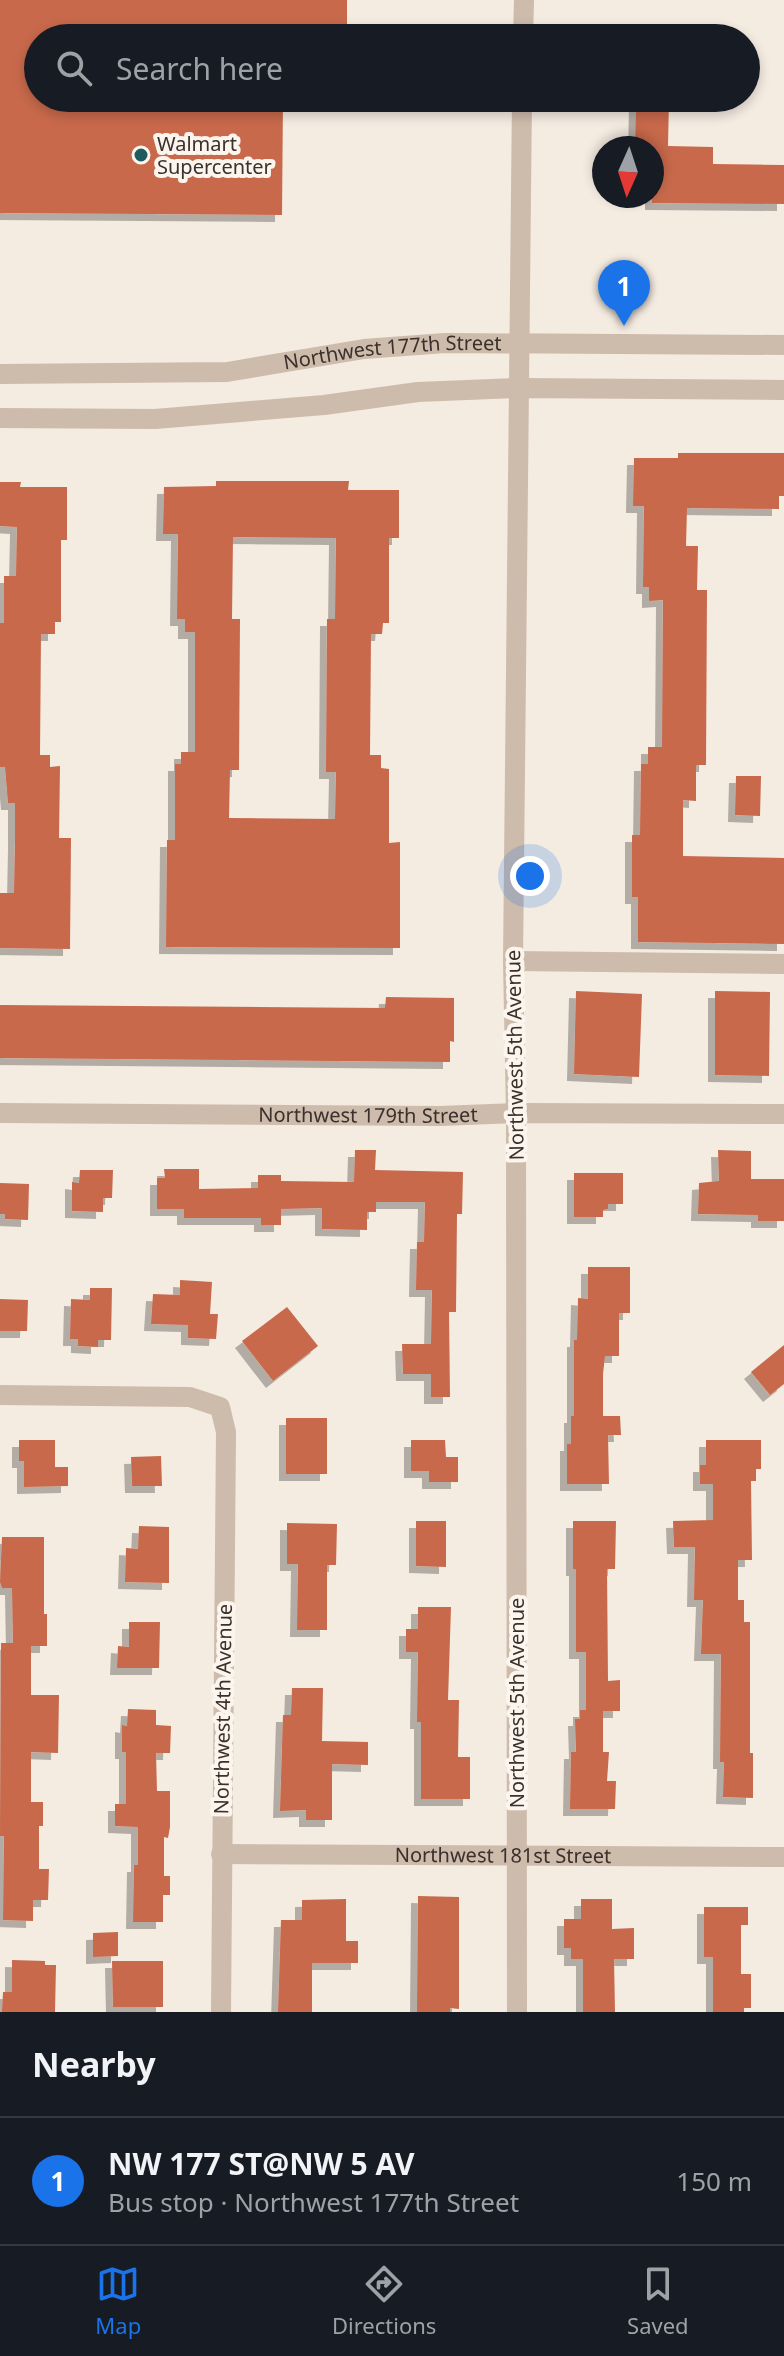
<!DOCTYPE html>
<html lang="en">
<head>
<meta charset="utf-8">
<style>
	:root { --surface:#171b24; --page:#242831; --text:#f1f3f6; --muted:#9ea1a6; --line:#363941; --accent:#1a73e8 }
	body { margin:0; font-family:"Noto Sans",sans-serif; background:var(--page); color:var(--text) }
	.compass { position:absolute; left:592px; top:136px; width:72px; height:72px; border-radius:50%; background:var(--surface); box-shadow:0 4px 12px #0003; rotate:183deg }
	.you { position:absolute; left:530px; top:876px; width:28px; height:28px; margin:-20px; border:6px solid #fff; border-radius:50%; background:#1a73e8; box-shadow:0 0 0 12px #1a73e833 }
	.badge { display:grid; place-items:center; width:52px; height:52px; border-radius:50%; background:var(--accent); color:#fff; font-size:26px; font-weight:700 }
	.pin { position:absolute; translate:-50% -66px; filter:drop-shadow(0 2px 4px #0008) }
	.pin::after { content:''; position:absolute; top:42px; width:28px; height:24px; background:inherit; clip-path:polygon(0 0,100% 0,50% 100%) }
	.list { margin:0; padding:0; list-style:none }
	h2 { display:flex; justify-content:space-between; align-items:center; height:104px; margin:0; padding:0 32px; font-size:34px }
	h2 small { font-size:26px; font-weight:400; color:var(--muted) }
	.list li { display:grid; grid-template-columns:52px 1fr auto; gap:24px; align-items:center; box-sizing:border-box; height:128px; padding:0 32px; border-top:2px solid var(--line) }
	.list b { display:block; font-size:30px; white-space:nowrap }
	.list p { margin:0; font-size:26px; white-space:nowrap; color:var(--muted) }
	.list em { font-size:26px; font-style:normal; color:var(--muted) }
	.icon { flex:none; width:44px; height:44px; fill:none; stroke:currentColor; stroke-width:2; stroke-linecap:round; stroke-linejoin:round }
	.map { position:relative; flex:none; width:784px; height:2012px; overflow:hidden }
	.search { position:absolute; background:var(--surface); box-shadow:0 4px 12px #0003; left:24px; right:24px; top:24px; height:88px; display:flex; align-items:center; gap:20px; box-sizing:border-box; padding:0 28px; border-radius:44px; color:var(--muted); font-size:30px }
	.sheet { height:232px; background:var(--surface) }
	nav { display:flex; justify-content:space-around; align-items:center; box-sizing:border-box; height:112px; border-top:2px solid var(--line); background:var(--surface); font-size:22px; color:var(--muted) }
	nav a { display:grid; justify-items:center; gap:4px }
	nav .on { color:var(--accent) }
	.map>svg:first-child { display:block }
	.building { fill:#c8694b; fill-rule:evenodd; filter:url(#shadow) }
	.lines { fill:none; stroke-linecap:round; stroke-linejoin:round }
	.minor { stroke:#cdbbac; stroke-width:20 }
	.poi-dot { fill:#1f5a5e; stroke:#fbf5ee; stroke-width:3 }
	.labels { text-anchor:middle; stroke-width:8; stroke-linejoin:round; paint-order:stroke }
	.poi-label { font-size:20px; fill:#3b302b; stroke:#fbf5ee; text-anchor:start }
	.street-label { font-size:20px; fill:#3b302b; stroke:#fbf5ee }
</style>
</head>
<body>
<div class="map">
<svg width="784" height="2012" viewBox="0 0 784 2012">
	<defs>
		<filter id="shadow"><feDropShadow dx="-7" dy="7" stdDeviation="0" flood-color="#0004"/></filter>
	</defs>
	<rect width="100%" height="100%" fill="#f4ebe1"/>
	<!-- building -->
	<g class="building">
		<path d="M0,0h347v38h-309v60h245l-1,117 -282,-2z"/>
		<path d="M636,98h33l-1,48 45,1v17l71,1v39l-132,-1v-55h-17z"/>
		<path d="M678,453h106v43h-5v13l-92,-1 -1,38h12l-1,44h10l-1,175h-10v36l-13,-1v56l101,2v86l-146,-2v-45h-6v-62h8l1,-71h7v-17h14l1,-147 -14,1v-14h-6l1,-81h-11l1,-48h44z"/>
		<path d="M216,481h133l-1,9h51v48h-10v85h-6l-1,11h-11l-1,121h11v13l8,1v74l11,-1v106l-234,-1 1,-107h8v-76h6v-12h14v-120h-10v-13h-8l1,-85h-15l1,-47 52,-1zM233,537l103,1 -1,81h-8l-1,153h10l-1,47 -106,-1 1,-48h9l1,-151h-8z"/>
		<path d="M0,482h21l-1,5h47v53h-6v82h-6v12h-14l-1,121h10v12l10,-1 -1,72h12l-1,111 -70,-1v-55h14l1,-50v-40h-7l-3,-36h-5v-144h4v-47h12l1,-49 -17,-1z"/>
		<path d="M736,776h25l-1,40 -25,-1z"/>
		<path d="M576,991l66,3 -3,83 -65,-3z"/>
		<path d="M715,991l55,1 -1,84 -54,-1z"/>
		<path d="M386,997l68,1v44l-4,-1v21l-450,-4v-53l385,3z"/>
		<path d="M355,1150h21l-1,20 88,2 -1,42h-5l-1,98h-7l1,85h-19v-23h-28l-1,-30h29l1,-54h-16l1,-48h7l1,-40h-49v10h-9v18l-45,-1v-21l-41,1v16h-20v-7h-77v-9h-27v-31h8l-1,-9h35v20l59,-1v-13h23v6l73,1z"/>
		<path d="M718,1150l33,1v28h33v42h-26v-6l-60,-1 1,-31 20,-2z"/>
		<path d="M80,1170h33l-1,28h-9v14l-31,-1v-29l7,1z"/>
		<path d="M574,1173h49v31h-15v5l-5,1v7h-29z"/>
		<path d="M0,1183l29,1 -1,36 -23,-1v-5h-5z"/>
		<path d="M588,1267h42v46h-11v43h-14l-2,18v42h17l1,19h-13l1,49h-42v-40h4v-28h3v-76h3l1,-42 10,1z"/>
		<path d="M180,1280l32,2 -2,32h8l-2,25 -28,-1v-13l-37,-1 2,-30 27,1z"/>
		<path d="M90,1288h22l-1,52h-13v7l-20,-1v-7h-8l1,-40 19,1z"/>
		<path d="M0,1299l28,1 -1,31h-27z"/>
		<path d="M287,1307l31,39 -45,35 -31,-40z"/>
		<path d="M784,1345v39l-14,11 -19,-23z"/>
		<rect x="286" y="1418" width="41" height="56"/>
		<path d="M19,1440h36v27h13v19l-44,1v-26h-5z"/>
		<path d="M411,1440h34l1,17h12v25h-29v-11h-18z"/>
		<path d="M706,1440h55v29h-5v12h-5l1,79h-14v40h6v22h6v131h3v45l-30,-1 1,-35h-4l1,-108h-20l2,-54h-9l1,-53h-21l-1,-26 40,-1v-36h-13v-19h6z"/>
		<path d="M161,1456l1,30h-30l-1,-29z"/>
		<path d="M416,1521h30v46l-30,-1z"/>
		<path d="M573,1521h43l-1,48h-8l1,112 12,-1v31h-17v41h6l-2,29h9l-1,28h-45l1,-57h5l-1,-33h5v-9h6v-58h-10v-83h-3z"/>
		<path d="M287,1523l50,1 -1,41h-9v65h-30l1,-66h-11z"/>
		<path d="M139,1526l30,1v56l-44,-1 1,-34 12,1z"/>
		<path d="M2,1537h42v77h3v32h-16v49h28l-1,58 -27,-1v50h12v24h-4v43h10l-1,31h-15v21l-30,-1 1,-84h-4l1,-193h12l-1,-55h-10l-2,-6z"/>
		<path d="M418,1607h33l-3,93h11l-1,57h12v42h-49v-77h-4l1,-70h-12v-23h12z"/>
		<path d="M129,1622h31l-1,46h-42l1,-22 11,1z"/>
		<path d="M292,1688h31l-1,53 46,1v23l-36,-1v56h-26v-10l-26,1 3,-96h8z"/>
		<path d="M128,1709l28,1v15l15,1 -1,27h-14l1,38h13v36l-2,11 -4,-1v39h6v19h-7v27h-30l1,-57h4v-38l-23,-1v-22h11v-52h-4v-27l5,1z"/>
		<path d="M418,1896l41,1v112l-9,-1v4h-33z"/>
		<path d="M346,1899v42h12v22h-46v49h-34l3,-92h21v-20z"/>
		<path d="M581,1899h31v30l22,-1v31h-20l1,53h-32v-53h-12v-11h-7v-29h17z"/>
		<path d="M704,1907h44v18h-7v49h10v34h-7v4h-31v-55h-9z"/>
		<path d="M118,1932v24l-25,1v-24z"/>
		<path d="M12,1960l33,1v4h11l-1,47h-53l1,-20h9z"/>
		<path d="M112,1961h51v46h-50z"/>
	</g>
	<g class="lines">
		<!-- minor -->
		<g class="minor">
			<path d="M523,38l1,-38"/>
			<path id="s1" d="M0,374l227,-2 137,-23 81,-6 339,2"/>
			<path d="M0,418l155,1 169,-14 94,-13 99,-4 267,2"/>
			<path d="M513,961l271,3"/>
			<path id="s2" d="M0,1113l440,3 76,-3 268,1"/>
			<path d="M0,1395l190,2 30,10 6,25 -5,580"/>
			<path id="s3" d="M221,1854l563,3"/>
			<path d="M517,2012l-1,-899 -3,-152 9,-863"/>
		</g>
	</g>
	<!-- markers -->
	<circle class="poi-dot" cx="141" cy="155" r="8"/>
	<g class="labels">
		<!-- poi labels -->
		<g class="poi-label">
			<text x="157" y="151">Walmart<tspan x="157" dy="23">Supercenter</tspan></text>
		</g>
		<!-- street labels -->
		<g class="street-label">
			<text dy="7" stroke="none"><textPath href="#s1" startOffset="394">Northwest 177th Street</textPath></text>
			<text transform="translate(515 1055) rotate(-91)" y="7">Northwest 5th Avenue</text>
			<text dy="7" stroke="none"><textPath href="#s2" startOffset="368">Northwest 179th Street</textPath></text>
			<text transform="translate(517 1703) rotate(-90)" y="7">Northwest 5th Avenue</text>
			<text transform="translate(223 1709) rotate(-89)" y="7">Northwest 4th Avenue</text>
			<text dy="7" stroke="none"><textPath href="#s3" startOffset="282">Northwest 181st Street</textPath></text>
		</g>
	</g>
</svg>
<svg class="compass" viewBox="-18 -18 36 36"><path d="M0-13l5 13h-10z" fill="#e53935"/><path d="M0 13l5-13h-10z" fill="#9ea1a6"/></svg>
<div class="you"></div>
<div class="pin badge" style="left:624px;top:326px">1</div>
<div class="search"><svg class="icon" aria-label="search" viewBox="0 0 24 24"><circle cx="10" cy="10" r="6"/><path d="M15 15l6 6"/></svg>Search here</div>
</div>
<section class="sheet">
<h2>Nearby<small></small></h2>
<ul class="list">
<li><span class="badge">1</span><div><b>NW 177 ST@NW 5 AV</b><p>Bus stop · Northwest 177th Street</p></div><em>150 m</em></li>
</ul>
</section>
<nav>
<a class="on"><svg class="icon" aria-label="map" viewBox="0 0 24 24"><path d="M3 6l6-2 6 2 6-2v14l-6 2-6-2-6 2zM9 4v14M15 6v14"/></svg>Map</a>
<a><svg class="icon" aria-label="directions" viewBox="0 0 24 24"><path d="M12 3l9 9-9 9-9-9zM9 14v-3h6M13 9l2 2-2 2"/></svg>Directions</a>
<a><svg class="icon" aria-label="saved" viewBox="0 0 24 24"><path d="M7 4h10v16l-5-4-5 4z"/></svg>Saved</a>
</nav>
</body>
</html>
